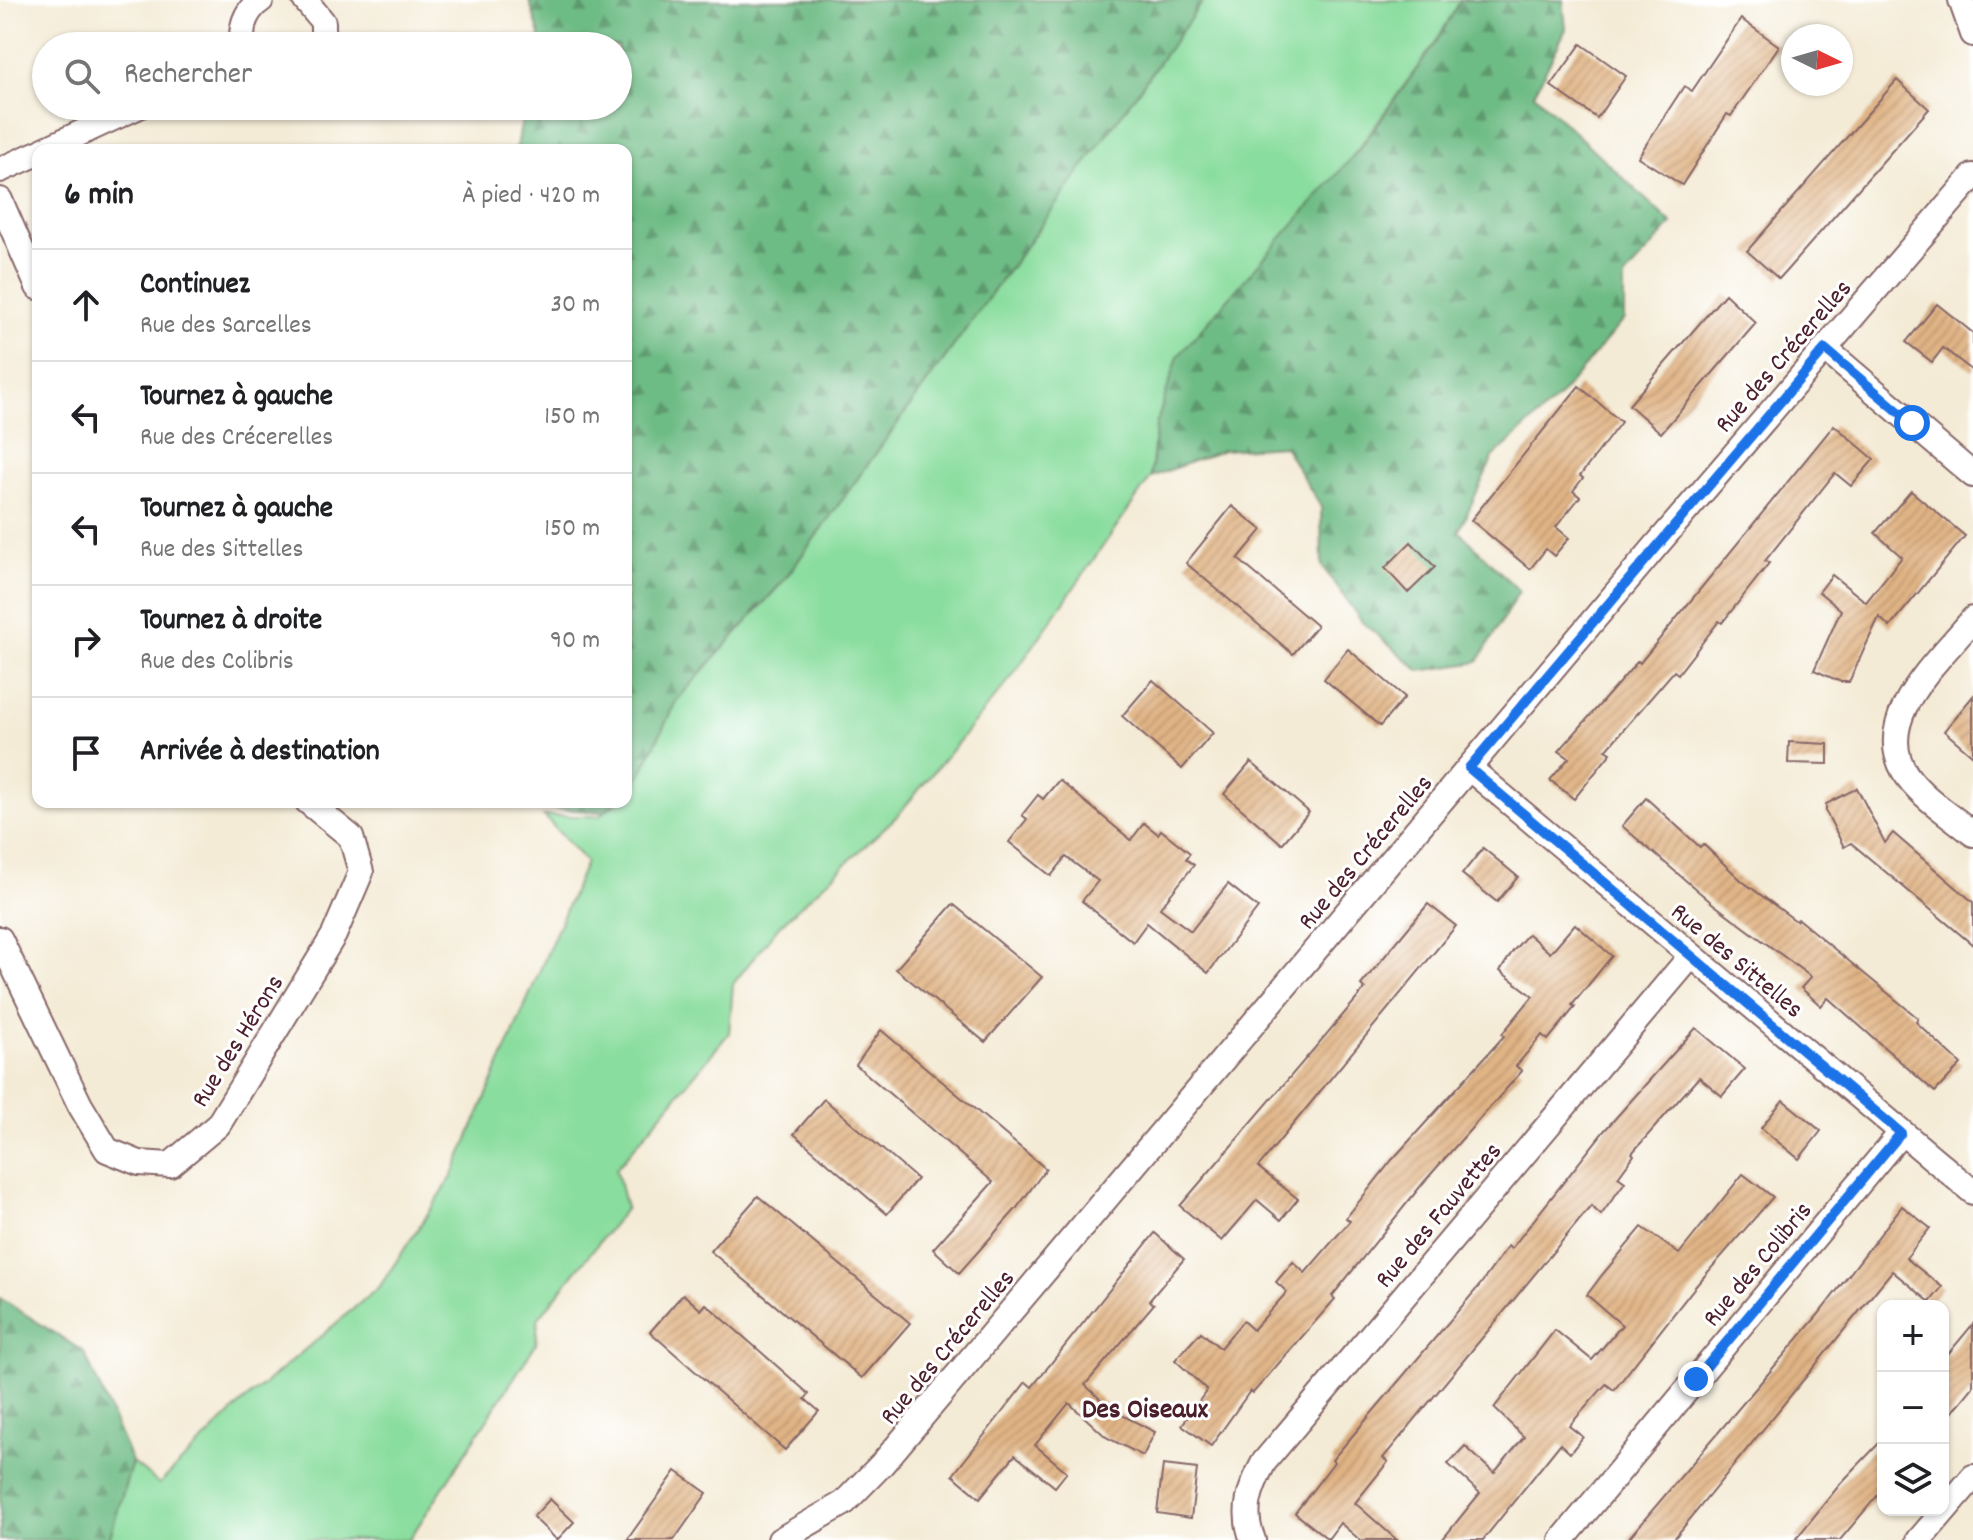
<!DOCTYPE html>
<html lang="fr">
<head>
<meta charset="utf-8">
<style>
	:root { --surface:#fff; --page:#f2f2f2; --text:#202124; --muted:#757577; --line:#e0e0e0 }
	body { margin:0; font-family:Dekko,sans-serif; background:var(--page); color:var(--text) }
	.controls { position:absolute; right:24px; bottom:24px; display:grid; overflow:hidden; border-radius:16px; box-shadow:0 2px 6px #0004 }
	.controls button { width:72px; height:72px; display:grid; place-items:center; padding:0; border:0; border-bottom:2px solid var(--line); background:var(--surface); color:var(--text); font:40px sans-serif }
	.compass { position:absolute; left:1781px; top:24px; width:72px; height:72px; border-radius:50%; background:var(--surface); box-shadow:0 2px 6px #0004; rotate:95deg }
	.stop { position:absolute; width:24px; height:24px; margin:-18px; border:6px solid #1a73e8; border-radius:50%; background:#fff }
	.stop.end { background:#1a73e8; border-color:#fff; box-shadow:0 2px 8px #0008 }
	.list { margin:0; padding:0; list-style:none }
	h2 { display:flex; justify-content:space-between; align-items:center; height:104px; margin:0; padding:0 32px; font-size:34px }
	h2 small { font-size:26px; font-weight:400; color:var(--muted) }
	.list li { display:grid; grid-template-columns:52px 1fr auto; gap:24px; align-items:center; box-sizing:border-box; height:112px; padding:0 32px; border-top:2px solid var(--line) }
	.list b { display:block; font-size:30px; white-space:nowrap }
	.list p { margin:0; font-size:26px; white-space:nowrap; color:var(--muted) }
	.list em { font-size:26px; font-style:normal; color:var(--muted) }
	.icon { flex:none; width:44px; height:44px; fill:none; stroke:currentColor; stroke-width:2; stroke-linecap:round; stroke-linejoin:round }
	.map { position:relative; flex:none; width:1973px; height:1540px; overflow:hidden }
	.search { position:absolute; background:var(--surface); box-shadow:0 2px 6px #0004; left:32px; top:32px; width:600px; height:88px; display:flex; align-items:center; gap:20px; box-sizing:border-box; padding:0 28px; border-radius:44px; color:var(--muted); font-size:30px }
	.panel { position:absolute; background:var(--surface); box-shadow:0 2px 6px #0004; left:32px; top:144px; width:600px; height:664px; border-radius:16px }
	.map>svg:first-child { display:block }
	.green { fill:#89dd9e; stroke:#6a7e64; stroke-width:2 }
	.forest { fill:url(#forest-firs); stroke:#5c6e58; stroke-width:2 }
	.building { fill:url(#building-hatch) }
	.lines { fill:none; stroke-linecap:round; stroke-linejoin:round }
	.minor-casing { stroke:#866667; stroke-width:28 }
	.minor { stroke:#fff; stroke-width:24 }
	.route { stroke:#1a73e8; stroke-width:10 }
	.labels { text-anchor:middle; stroke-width:6; stroke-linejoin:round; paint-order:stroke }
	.street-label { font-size:26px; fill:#4a1f2b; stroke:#fff }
	.neighbourhood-label { font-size:28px; font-weight:bold; fill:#4a1f2b; stroke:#fff }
</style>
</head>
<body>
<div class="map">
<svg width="1973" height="1540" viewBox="0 0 1973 1540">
	<defs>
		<pattern id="forest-firs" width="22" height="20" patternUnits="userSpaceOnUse" patternTransform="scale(2)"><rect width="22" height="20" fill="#6ebc85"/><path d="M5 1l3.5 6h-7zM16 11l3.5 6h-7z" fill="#5c986d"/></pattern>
		<pattern id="building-hatch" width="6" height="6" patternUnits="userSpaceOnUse" patternTransform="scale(2)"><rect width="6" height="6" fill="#e0b485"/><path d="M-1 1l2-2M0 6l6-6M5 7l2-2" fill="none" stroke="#c29a73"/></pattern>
	</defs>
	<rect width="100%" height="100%" fill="#fff"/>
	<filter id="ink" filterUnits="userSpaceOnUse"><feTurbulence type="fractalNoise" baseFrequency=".0125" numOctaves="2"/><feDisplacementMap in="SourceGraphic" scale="16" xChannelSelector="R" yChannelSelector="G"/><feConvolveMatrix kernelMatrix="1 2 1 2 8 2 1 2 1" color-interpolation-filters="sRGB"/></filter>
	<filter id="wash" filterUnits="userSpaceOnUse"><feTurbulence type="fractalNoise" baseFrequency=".006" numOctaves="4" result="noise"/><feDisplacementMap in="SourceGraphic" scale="32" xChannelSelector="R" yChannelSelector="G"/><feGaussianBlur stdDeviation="1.8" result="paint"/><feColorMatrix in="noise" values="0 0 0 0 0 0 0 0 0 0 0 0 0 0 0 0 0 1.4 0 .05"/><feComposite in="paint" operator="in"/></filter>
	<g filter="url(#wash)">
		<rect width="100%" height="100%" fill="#f4ebd6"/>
		<!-- green -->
		<path class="green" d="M1204,0h257l-25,42 -280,383 -5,52 -140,201 -113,137 -119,111 -46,58 -4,49 -113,136 10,39 -88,111 -2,25 -127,196h-300l23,-78 27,22 83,-81 138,-117 72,-109 134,-315 -42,-46h55l18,-14h9v-7l8,-7 42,-87 108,-121z"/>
		<!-- forest -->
		<g class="forest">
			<path d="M529,0h675l-420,580 -108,121 -42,87 -8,6v-644h-110l9,-44h93v-60h-80l2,-11z"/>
			<path d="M1461,0h102l3,29 -32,65 138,130 -48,54v41l-66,79 -65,59 -34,74 60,60 -41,71 -58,9 -58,-49 -40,-56 -1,-59 -37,-61 -61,4 -72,27 5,-52 22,-69 183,-209 75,-105z"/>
			<path d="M544,802h72l-12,10 -61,-4z"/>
			<path d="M0,1298l84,54 48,110 -23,78h-109z"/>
		</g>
		<g id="blocks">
			<!-- building -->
			<g class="building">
				<path d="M1741,19l38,27 -48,70 -4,-2 -45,71 -44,-28 46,-71 8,5z"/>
				<path d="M1581,44l45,32 -29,42 -46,-32z"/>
				<path d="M1897,80l32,29 -150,170 -32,-28z"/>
				<path d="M1725,294l31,29 -95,110 -32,-28z"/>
				<path d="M1937,304l36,29v38l-30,-23 -11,14 -26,-20z"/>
				<path d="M1579,386l42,36 -41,54 3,2 -10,13 7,6 -24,30 13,11 -15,18 -8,-7 -16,20 -59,-49z"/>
				<path d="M1834,425l40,34 -23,27 -16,-13 -70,88 4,2 -47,60 -3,-2 -41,53 -4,-3 -68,79 5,3 -37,46 -24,-19 19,-22 -10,-7 79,-90 2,2z"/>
				<path d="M1911,491l54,45 -75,91 -11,-10 -30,65h-8l-27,-12 27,-60 -22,-18 13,-17 34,27 36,-45 -27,-24z"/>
				<path d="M1232,506l30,24 -24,29 79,67 -24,28 -107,-91z"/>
				<path d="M1411,542l24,25 -27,26 -23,-25z"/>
				<path d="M1348,649l57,48 -25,29 -56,-47z"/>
				<path d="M1153,680l60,53 -31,36 -60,-53z"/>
				<path d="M1973,696v60l-29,-25z"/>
				<path d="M1789,742l39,2v20l-40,-1z"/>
				<path d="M1251,762l58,50 -27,32 -58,-50z"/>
				<path d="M1059,780l72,60 13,-17 14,11 3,-4 29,23 -4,6 8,6 -34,43 31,23 37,-47 30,24 -50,65 -61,-50 -14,19 -51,-41 16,-20 -32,-24 -15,19 -42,-34 18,-23 -5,-4 16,-20 5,4z"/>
				<path d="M1857,788l28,55 8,-10 80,69v43l-122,-102 -7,4 -18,-35v-8z"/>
				<path d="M1646,798l54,49 3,-3 39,37 54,40 2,-2 120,99 -2,4 45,42 -26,28 -107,-94 -7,8 -20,-18 10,-11 -99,-74 -90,-77z"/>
				<path d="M1483,848l35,29 -21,25 -35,-28z"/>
				<path d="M953,904l89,73 -57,65 -89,-73z"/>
				<path d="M1428,904l28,22 -198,241 40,32 -17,21 -24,-20 -35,41 -42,-35 185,-217 -4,-4z"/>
				<path d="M1575,924l37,32 -40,49 3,2 -27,33 -6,-5 -26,31 6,5 -98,111 -92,114 3,3 -82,94 -3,-2 -39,55 -29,-21 25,-35 -32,-30 26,-28 19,16 23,-27 10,9 34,-38 -11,-10 17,-20 12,11 45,-52 -4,-3 46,-58 112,-124 -2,-2 31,-38 -33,-25 13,-20 15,-17 22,19z"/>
				<path d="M1696,1028l49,41 -23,27 -23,-19 -67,76 2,2 -16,22 7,5 -24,33 -10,-9 -208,252 5,4 -33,41 42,37h-37l-20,-17 -12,16 -33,-26 39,-51 -2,-2 148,-175 28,-39 3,3 93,-118z"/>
				<path d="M881,1030l165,139 -30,40 -57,64 -26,-24 60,-67 -137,-117z"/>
				<path d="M824,1099l93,80 -30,35 -93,-80z"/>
				<path d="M1783,1100l38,31 -22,28 -38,-31z"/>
				<path d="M1743,1174l30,23 -78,90 -81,103 -8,-6 -37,42 14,11 -13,16 -10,-9 -77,96h-41l38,-47 -32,-29 17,-18 29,27 30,-36 -30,-29 61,-78 37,30 30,-35 -35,-30 15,-20 40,-48 37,27z"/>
				<path d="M758,1196l152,127 -48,55 -152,-127z"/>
				<path d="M1902,1206l28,22 -24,30 36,29 -12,15 -38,-31 -219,269h-46l191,-225z"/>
				<path d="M1155,1233l29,26 -35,42 5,3 -69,81 27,25 43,22 -12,24 -37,-19 -37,-34 -34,42 32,27 -12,15 -40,-32 -35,43 -27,-23 73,-93 6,5z"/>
				<path d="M683,1294l18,16 5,-6 103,90 -4,5 14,12 -34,39 -135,-118z"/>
				<path d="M1973,1324v63l-30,37v-64z"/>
				<path d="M1883,1439v50l-43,51h-45l46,-57z"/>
				<path d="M1163,1465l34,4 -6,49 -34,-5z"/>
				<path d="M676,1471l31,22 -33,47h-47z"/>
				<path d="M550,1499l24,23 -17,18 -24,-23z"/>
			</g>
		</g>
	</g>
	<g filter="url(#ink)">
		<use href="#blocks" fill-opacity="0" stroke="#866667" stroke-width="2"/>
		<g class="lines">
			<defs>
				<g id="minor">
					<path d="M305,0l18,22v24"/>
					<path d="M1961,0l12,34"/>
					<path d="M243,46c-3,-18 2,-35 18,-46"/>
					<path d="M44,150l95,-44"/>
					<path d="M0,170l38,-17"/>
					<path d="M0,200l38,87"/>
					<path d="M1825,349l148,126"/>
					<path d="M1973,619c-33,41 -106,102 -65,158 16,22 44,39 65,57"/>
					<path d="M1469,768l504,424"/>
					<path d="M0,939l80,166 27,45 32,13 31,2 48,-40 116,-190 27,-63 -10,-35 -43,-35"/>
					<path d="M780,1540l64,-37 39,-40 772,-916 318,-371"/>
					<path d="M1253,1540c-12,-29 -3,-52 11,-78l427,-506"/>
					<path d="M1562,1540l339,-407"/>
					<path d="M1919,1540l54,-63"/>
				</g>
			</defs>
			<!-- minor casing -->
			<use href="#minor" class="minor-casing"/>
			<!-- minor -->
			<use href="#minor" class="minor"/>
		</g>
	</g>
	<g class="lines" filter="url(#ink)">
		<!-- route -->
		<path class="route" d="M1696,1379l205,-246 -432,-365 356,-419 87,74"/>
	</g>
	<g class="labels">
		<!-- street labels -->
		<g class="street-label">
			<text transform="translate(1782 355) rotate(-49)" y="9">Rue des Crécerelles</text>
			<text transform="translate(1364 851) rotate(-50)" y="9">Rue des Crécerelles</text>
			<text transform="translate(1738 959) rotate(40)" y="9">Rue des Sittelles</text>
			<text transform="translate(236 1040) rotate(-58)" y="9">Rue des Hérons</text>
			<text transform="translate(1437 1214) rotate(-50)" y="9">Rue des Fauvettes</text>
			<text transform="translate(1756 1263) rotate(-50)" y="9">Rue des Colibris</text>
			<text transform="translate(946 1346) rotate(-50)" y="9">Rue des Crécerelles</text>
		</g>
		<!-- neighbourhood labels -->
		<g class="neighbourhood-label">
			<text x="1145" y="1417">Des Oiseaux</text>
		</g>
	</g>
</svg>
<div class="controls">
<button>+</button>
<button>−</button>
<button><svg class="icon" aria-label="layers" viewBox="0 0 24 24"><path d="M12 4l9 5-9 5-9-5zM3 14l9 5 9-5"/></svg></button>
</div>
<svg class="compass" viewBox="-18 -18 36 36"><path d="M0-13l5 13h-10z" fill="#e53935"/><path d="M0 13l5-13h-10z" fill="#757577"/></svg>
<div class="stop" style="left:1912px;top:423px"></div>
<div class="stop end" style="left:1696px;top:1379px"></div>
<div class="search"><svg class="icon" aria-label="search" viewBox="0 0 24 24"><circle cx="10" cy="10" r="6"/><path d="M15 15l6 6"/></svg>Rechercher</div>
<section class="panel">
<h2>6 min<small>À pied · 420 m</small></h2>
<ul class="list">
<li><svg class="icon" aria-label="ahead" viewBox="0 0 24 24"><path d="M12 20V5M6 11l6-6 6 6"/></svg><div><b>Continuez</b><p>Rue des Sarcelles</p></div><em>30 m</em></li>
<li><svg class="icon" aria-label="left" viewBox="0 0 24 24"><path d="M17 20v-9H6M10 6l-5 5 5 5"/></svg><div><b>Tournez à gauche</b><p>Rue des Crécerelles</p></div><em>150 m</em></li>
<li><svg class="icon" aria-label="left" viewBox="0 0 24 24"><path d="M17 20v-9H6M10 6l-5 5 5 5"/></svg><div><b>Tournez à gauche</b><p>Rue des Sittelles</p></div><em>150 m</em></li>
<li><svg class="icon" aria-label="right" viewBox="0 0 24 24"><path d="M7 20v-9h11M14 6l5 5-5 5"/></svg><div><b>Tournez à droite</b><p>Rue des Colibris</p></div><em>90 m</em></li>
<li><svg class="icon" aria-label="arrive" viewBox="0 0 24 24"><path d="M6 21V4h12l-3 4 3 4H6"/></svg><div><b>Arrivée à destination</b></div></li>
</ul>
</section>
</div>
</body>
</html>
